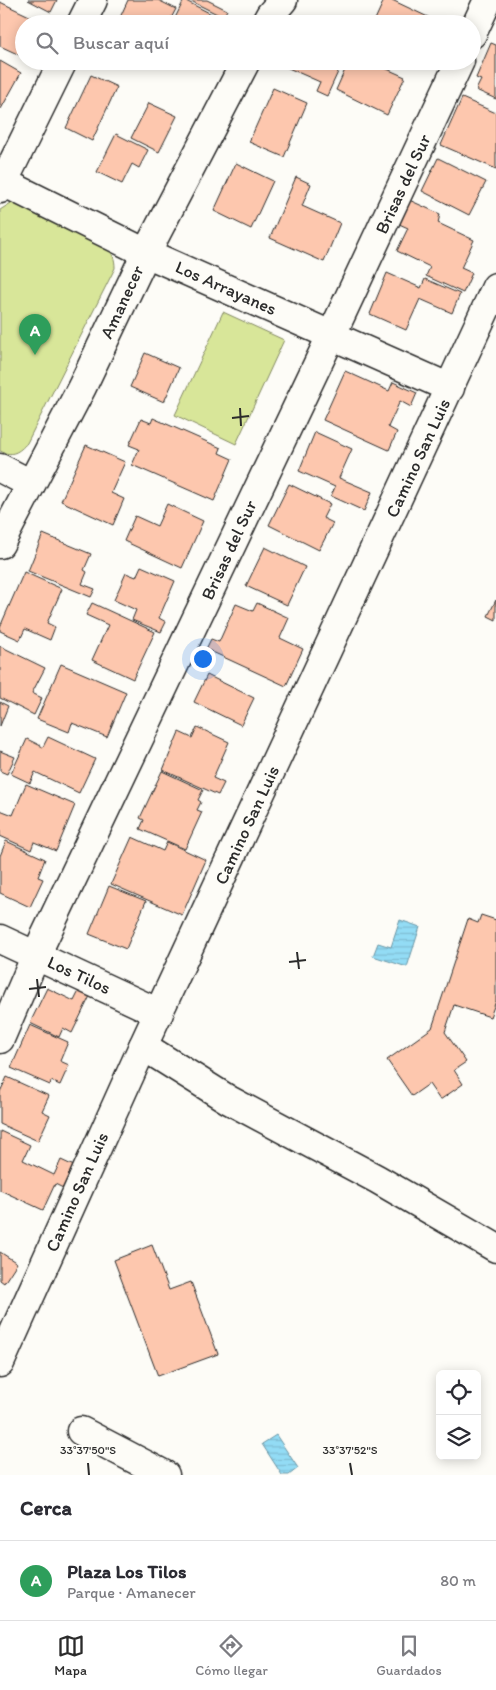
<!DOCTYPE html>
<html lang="es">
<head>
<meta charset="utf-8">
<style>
	:root { --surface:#fff; --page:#f7f7f7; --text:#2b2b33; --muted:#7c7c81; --line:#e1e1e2; --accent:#2b2b2b }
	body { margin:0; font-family:Itim,sans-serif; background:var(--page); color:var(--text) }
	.controls { position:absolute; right:15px; bottom:15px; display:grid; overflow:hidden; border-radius:8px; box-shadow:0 2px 12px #0003 }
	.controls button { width:45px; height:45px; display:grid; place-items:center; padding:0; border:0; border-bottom:1px solid var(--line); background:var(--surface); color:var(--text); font:25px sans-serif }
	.you { position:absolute; left:202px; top:658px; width:18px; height:18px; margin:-12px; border:4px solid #fff; border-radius:50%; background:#1a73e8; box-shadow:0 0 0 8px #1a73e833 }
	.badge { display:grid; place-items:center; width:32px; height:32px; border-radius:50%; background:var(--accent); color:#fff; font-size:16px; font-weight:700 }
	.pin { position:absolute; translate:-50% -41px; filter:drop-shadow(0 1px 2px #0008) }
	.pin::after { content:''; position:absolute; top:26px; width:18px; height:15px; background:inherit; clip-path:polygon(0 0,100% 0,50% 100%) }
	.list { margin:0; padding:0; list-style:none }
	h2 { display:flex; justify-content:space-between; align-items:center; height:65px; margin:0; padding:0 20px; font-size:21px }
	h2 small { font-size:16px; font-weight:400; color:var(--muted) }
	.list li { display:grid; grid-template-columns:32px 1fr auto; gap:15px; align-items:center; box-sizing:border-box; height:80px; padding:0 20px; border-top:1px solid var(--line) }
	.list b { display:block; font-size:19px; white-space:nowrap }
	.list p { margin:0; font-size:16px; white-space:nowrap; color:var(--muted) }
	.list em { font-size:16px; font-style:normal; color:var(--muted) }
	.icon { flex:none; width:28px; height:28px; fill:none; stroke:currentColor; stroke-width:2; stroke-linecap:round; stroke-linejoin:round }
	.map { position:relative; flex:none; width:496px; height:1475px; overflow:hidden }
	.search { position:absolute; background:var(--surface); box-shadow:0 2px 12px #0003; left:15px; right:15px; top:15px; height:55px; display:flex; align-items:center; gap:12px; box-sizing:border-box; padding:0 18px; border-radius:28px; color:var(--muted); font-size:19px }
	.sheet { height:145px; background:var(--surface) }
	nav { display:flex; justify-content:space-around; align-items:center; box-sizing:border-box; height:70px; border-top:1px solid var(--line); background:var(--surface); font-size:14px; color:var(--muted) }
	nav a { display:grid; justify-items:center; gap:2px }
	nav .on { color:var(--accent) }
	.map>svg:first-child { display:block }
	.green { fill:#d8e699; stroke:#828862 }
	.water { fill:url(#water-rules); stroke:#6995a4 }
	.building { fill:#fdc7ae; stroke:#2b2b2b }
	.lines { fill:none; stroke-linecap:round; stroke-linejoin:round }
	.minor-casing { stroke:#2b2b2b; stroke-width:31 }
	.minor { stroke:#fdfcf7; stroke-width:28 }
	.ticks { fill:none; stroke:#2b2b2b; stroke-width:2 }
	.labels { text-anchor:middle; stroke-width:4; stroke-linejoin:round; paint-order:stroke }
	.street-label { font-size:18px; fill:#2b2b2b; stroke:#fdfcf7 }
	.ticks-label { font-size:12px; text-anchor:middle; fill:#2b2b2b; stroke:#fdfcf7; stroke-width:4; stroke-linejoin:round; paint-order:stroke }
</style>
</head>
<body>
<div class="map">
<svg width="496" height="1475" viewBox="0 0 496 1475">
	<defs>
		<pattern id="water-rules" width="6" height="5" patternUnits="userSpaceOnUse" patternTransform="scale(1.25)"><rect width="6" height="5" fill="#93dcf5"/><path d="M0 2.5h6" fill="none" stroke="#7fbdd2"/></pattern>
	</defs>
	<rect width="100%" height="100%" fill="#fdfcf7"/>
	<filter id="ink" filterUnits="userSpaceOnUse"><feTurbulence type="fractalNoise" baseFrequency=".02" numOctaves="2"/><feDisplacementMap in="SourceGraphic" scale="10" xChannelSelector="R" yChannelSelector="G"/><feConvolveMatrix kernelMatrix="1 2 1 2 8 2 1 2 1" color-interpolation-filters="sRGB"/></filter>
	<g filter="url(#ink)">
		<!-- green -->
		<g class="green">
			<path d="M11,203h8l88,44c6,7 8,12 8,21l-88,175c-8,9 -15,14 -27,8v-241z"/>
			<path d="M223,312l61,28 -48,104 -61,-29z"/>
		</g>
		<!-- water -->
		<g class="water">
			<path d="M400,920l20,7 -13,40 -34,-11 5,-13 13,4z"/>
			<path d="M276,1435l22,33 -9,7h-7l-20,-31z"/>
		</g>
		<!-- building -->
		<g class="building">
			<path d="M28,0h29l-6,12z"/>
			<path d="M128,0h30l18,9 -8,15h-51z"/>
			<path d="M184,0l41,21 -1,3h-52z"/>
			<path d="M189,0h18l20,10 -4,7z"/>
			<path d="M384,0h8l38,18 -3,6h-49l-4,-2z"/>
			<path d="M0,2l42,20v2h-18v33l-24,-11z"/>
			<path d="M491,43l5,2v54l-20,-9 5,-10 -5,-2z"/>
			<path d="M0,61l21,12 -20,36 -1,-1z"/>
			<path d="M289,61h54l-16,35 -11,-5 4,-9 -34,-15z"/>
			<path d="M369,61l36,16 -18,38 -51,-25 12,-27 16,7z"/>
			<path d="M91,75l26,12 -25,54 -26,-13z"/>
			<path d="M273,88l34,15 -23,54 -35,-15z"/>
			<path d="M462,98l34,15v56l-55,-24z"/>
			<path d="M149,103l28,13 -18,36 -28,-14z"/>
			<path d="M116,134l32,16 -9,18 -7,-4 -10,20 -25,-12z"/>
			<path d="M438,158l48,24 -17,33 -47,-24z"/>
			<path d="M236,163l37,18 -22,48 -37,-18z"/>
			<path d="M296,177l15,7 -9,22 38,17 -16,39 -54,-24z"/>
			<path d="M407,199l33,15 -2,9 36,17 -13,28 11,5 -9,20 -37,-17 4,-9 -33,-16 11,-23 -11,-5z"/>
			<path d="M387,273l34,15 4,-9 35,15 -8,19 -32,-14 -14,31 -36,-16z"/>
			<path d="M145,353l34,15 -15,34 -34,-15z"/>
			<path d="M345,371l44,20 4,-9 24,11 -6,14 -11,-6 -12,26 9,5 -8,18 -66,-30z"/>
			<path d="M153,418l68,30 -2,5 13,6 -18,42 -82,-36 7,-16 -10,-4 12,-26 10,4z"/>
			<path d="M315,432l37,17 -13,29 33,14 -8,19 -33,-15 4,-9 -36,-16z"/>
			<path d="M86,445l39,17 -14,31 13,6 -11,26 -52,-24z"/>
			<path d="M289,484l41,20 -7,14 10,5 -14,27 -50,-25z"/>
			<path d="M167,504l36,17 -21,47 -58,-27 11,-25 22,10z"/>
			<path d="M43,534l48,20 -7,16 3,2 -5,12 13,5 -4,8 -63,-26z"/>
			<path d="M265,547l40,20 -18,38 -41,-19z"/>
			<path d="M141,566l34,15 -16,37 7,4 -5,10 -29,-12 4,-10 -22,-10 12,-27 10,4z"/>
			<path d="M24,572l38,17 -15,34 8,4 -5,13 -25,-11 -5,11 -20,-9v-4z"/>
			<path d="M496,600v20l-8,-4z"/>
			<path d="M92,603l63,29 -22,47 -41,-19 16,-35 -22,-10z"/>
			<path d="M257,603l32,15 -9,20 23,11 -17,37 -80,-37 5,-10 8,3 17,-38 17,7z"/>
			<path d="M0,646l45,22 -13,25 10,5 -8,17 -34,-17z"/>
			<path d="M61,664l65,28 -19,45 -35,-14 -3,9 -32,-13z"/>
			<path d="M207,675l47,23 -13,27 -47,-23z"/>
			<path d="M0,702l8,4 -8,20z"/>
			<path d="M197,727l32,15 -16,36 11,5 -6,12 -55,-25 16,-38 13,6z"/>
			<path d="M48,737l47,22 -16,34 -44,-21 -5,11 -19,-9 16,-35 16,8z"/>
			<path d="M0,751l15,6 -8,17 -7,-3z"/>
			<path d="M162,771l41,19 -5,10 3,2 -4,8 5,2 -17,37 -45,-20 4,-9 -4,-2z"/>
			<path d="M26,784l49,21 -19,46 -22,-9 -3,8 -31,-14v-26l13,5z"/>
			<path d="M132,837l31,14 4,-9 39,18 -24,55 -71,-31z"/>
			<path d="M6,841l39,18 -7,18 5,2 -13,28 -30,-14v-37z"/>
			<path d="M109,886l37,15 -20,48 -37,-15z"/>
			<path d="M481,915l15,5v81l-6,16 -36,-12 -9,27 21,30 -12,8 9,14 -23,16 -11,-16 -17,12 -25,-36 45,-32 36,-109 10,4z"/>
			<path d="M47,988l27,13 5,-10 11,5 -18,37 -9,-5 -4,9 -29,-14z"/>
			<path d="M30,1025l38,17 -8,19 9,4 -9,20 -9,-4 -1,4 -39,-17z"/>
			<path d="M7,1077l42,19 -7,15 8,4 -12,26 -38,-17v-32z"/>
			<path d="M0,1131l30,14 -7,15 31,15 7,-15 13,6 -11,22 -8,-4 -12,26 -43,-20z"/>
			<path d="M152,1245l17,45 22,-8 27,72 -60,22 -44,-116z"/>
			<path d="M0,1252l17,11 -13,20 -4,-3z"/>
		</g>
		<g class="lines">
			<defs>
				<g id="minor">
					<path d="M81,24l12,-24"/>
					<path d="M265,24l5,-9 13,-15"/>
					<path d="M472,34l16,-34"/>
					<path d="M3,182l143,71 304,135"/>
					<path d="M0,189l63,-128"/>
					<path d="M0,468l31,16"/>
					<path d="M0,544l82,-157 64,-134 100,-192"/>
					<path d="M0,939l159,74"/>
					<path d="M0,1039l36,-84 296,-621 128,-273"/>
					<path d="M143,1046l86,54 148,79 119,69"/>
					<path d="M0,1363l143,-317 353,-759"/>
					<path d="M81,1431l84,44"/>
				</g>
			</defs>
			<!-- minor casing -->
			<use href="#minor" class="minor-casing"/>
			<!-- minor -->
			<use href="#minor" class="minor"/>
		</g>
	</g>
	<!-- ticks -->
	<path class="ticks" d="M240,408l1,18M232,418l17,-2M297,952l2,17M289,962l17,-2M37,979l2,18M29,989l17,-2M88,1463l1,12M350,1463l2,12"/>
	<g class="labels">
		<!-- street labels -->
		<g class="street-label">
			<text transform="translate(403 184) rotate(-65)" y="6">Brisas del Sur</text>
			<text transform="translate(226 288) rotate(24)" y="6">Los Arrayanes</text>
			<text transform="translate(122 302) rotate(-65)" y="6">Amanecer</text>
			<text transform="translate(418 458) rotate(-65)" y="6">Camino San Luis</text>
			<text transform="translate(229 550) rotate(-65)" y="6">Brisas del Sur</text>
			<text transform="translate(247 825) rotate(-65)" y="6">Camino San Luis</text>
			<text transform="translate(79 975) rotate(25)" y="6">Los Tilos</text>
			<text transform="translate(77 1192) rotate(-66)" y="6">Camino San Luis</text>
		</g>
	</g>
	<g class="ticks-label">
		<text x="88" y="1454">33°37'50"S</text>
		<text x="350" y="1454">33°37'52"S</text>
	</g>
</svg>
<div class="controls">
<button><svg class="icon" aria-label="locate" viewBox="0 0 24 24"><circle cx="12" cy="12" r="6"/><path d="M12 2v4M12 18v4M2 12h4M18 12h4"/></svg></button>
<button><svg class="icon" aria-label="layers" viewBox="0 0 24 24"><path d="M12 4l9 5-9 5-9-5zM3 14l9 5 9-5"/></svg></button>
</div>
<div class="you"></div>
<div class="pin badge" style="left:35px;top:355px;background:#2e9e5b">A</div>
<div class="search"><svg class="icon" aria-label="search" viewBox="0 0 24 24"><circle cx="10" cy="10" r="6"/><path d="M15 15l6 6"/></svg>Buscar aquí</div>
</div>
<section class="sheet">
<h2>Cerca<small></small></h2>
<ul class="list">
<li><span class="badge" style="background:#2e9e5b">A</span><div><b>Plaza Los Tilos</b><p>Parque · Amanecer</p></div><em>80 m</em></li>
</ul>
</section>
<nav>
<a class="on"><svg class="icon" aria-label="map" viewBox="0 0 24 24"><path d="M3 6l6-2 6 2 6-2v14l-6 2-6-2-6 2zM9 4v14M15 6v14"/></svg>Mapa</a>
<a><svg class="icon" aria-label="directions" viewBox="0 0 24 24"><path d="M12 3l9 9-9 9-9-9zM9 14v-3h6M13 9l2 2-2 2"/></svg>Cómo llegar</a>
<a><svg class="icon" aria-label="saved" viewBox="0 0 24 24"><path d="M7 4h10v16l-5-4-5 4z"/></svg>Guardados</a>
</nav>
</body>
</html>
